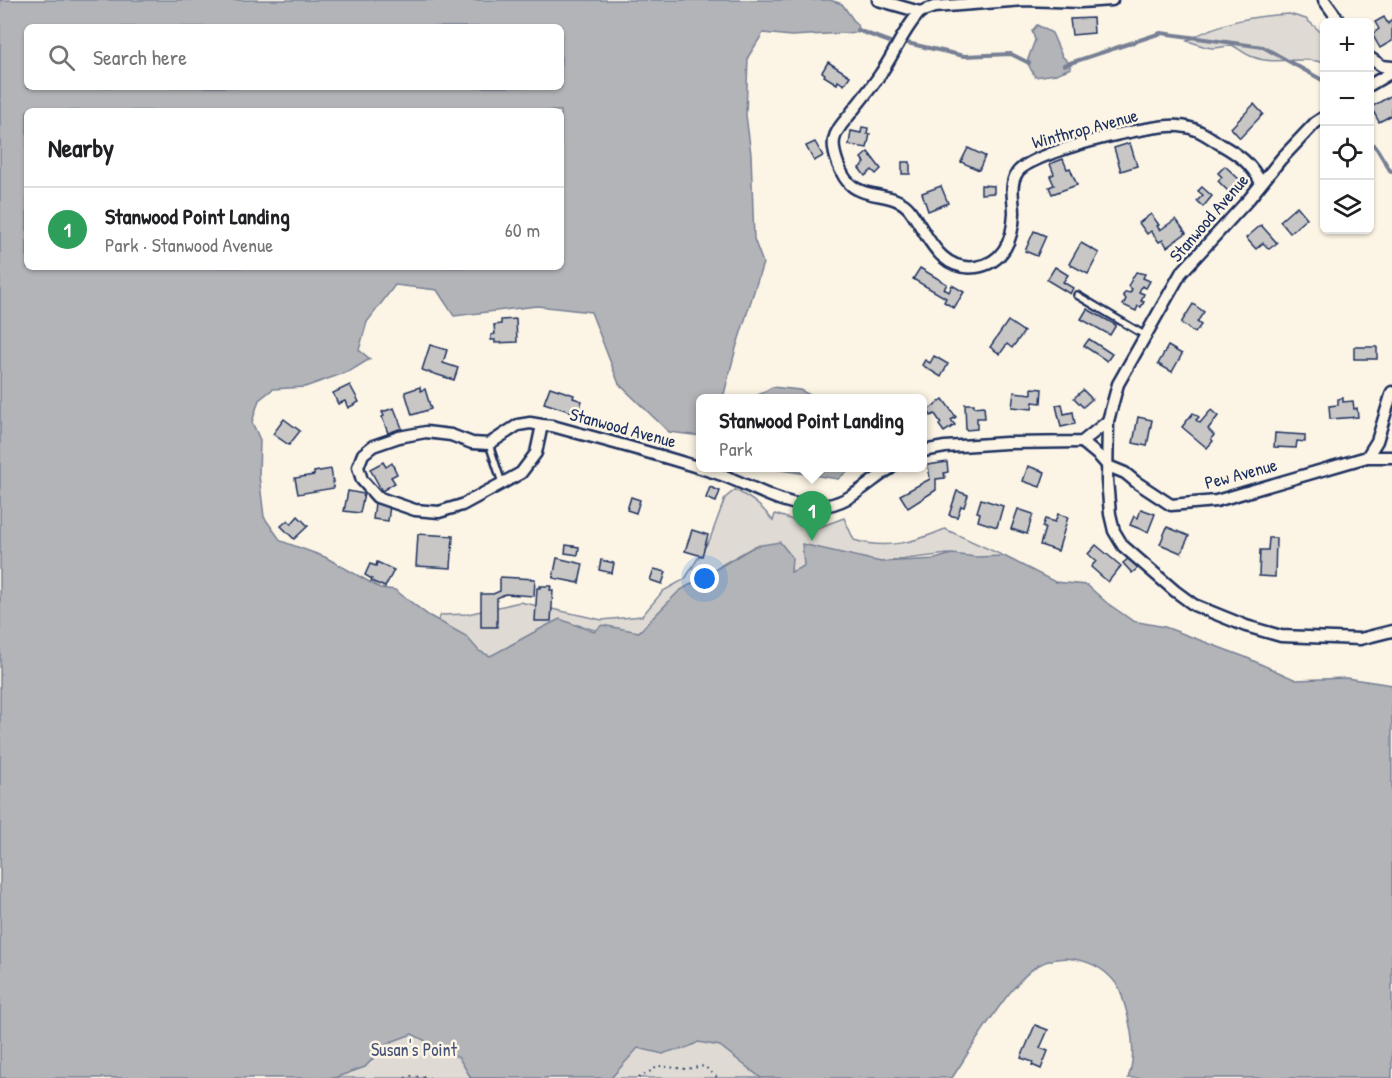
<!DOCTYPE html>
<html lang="en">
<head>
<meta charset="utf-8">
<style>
	:root { --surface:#fff; --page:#f2f2f2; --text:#202124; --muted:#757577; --line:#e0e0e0; --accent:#0f766e }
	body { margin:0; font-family:"Patrick Hand",sans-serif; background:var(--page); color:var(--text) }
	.controls { position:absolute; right:18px; top:18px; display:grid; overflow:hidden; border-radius:9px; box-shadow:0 2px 4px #0004 }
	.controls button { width:54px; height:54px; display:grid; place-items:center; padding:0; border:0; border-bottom:2px solid var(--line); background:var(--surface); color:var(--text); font:30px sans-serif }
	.you { position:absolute; left:705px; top:579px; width:21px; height:21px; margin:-15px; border:4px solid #fff; border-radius:50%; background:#1a73e8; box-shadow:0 0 0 9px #1a73e833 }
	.badge { display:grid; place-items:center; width:39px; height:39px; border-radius:50%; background:var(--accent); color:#fff; font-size:20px; font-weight:700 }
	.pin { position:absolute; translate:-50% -50px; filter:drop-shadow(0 2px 3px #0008) }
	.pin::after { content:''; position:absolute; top:32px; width:21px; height:18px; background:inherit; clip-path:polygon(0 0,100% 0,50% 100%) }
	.popup { position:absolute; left:696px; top:394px; width:231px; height:78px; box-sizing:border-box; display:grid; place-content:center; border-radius:9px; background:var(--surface); filter:drop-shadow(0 2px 4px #0005); font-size:20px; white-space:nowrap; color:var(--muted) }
	.popup b { font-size:22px; color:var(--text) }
	.popup::after { content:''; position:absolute; left:50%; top:100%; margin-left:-12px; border:12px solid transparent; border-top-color:var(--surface) }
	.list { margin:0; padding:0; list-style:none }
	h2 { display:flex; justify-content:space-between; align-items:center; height:78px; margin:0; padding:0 24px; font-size:26px }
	h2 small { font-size:20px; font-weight:400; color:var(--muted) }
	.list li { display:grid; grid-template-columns:39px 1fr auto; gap:18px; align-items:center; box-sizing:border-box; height:84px; padding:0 24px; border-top:2px solid var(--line) }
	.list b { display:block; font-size:22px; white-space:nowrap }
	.list p { margin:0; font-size:20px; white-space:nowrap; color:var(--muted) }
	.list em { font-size:20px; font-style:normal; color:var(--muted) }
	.icon { flex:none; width:33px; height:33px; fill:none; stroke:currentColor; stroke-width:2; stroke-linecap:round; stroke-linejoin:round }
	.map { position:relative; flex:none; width:1392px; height:1078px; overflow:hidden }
	.search { position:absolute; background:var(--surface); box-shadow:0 2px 4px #0004; left:24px; top:24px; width:540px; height:66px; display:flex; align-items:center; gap:15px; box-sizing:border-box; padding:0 21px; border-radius:9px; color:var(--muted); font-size:22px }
	.panel { position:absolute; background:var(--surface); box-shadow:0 2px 4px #0004; left:24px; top:108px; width:540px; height:162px; border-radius:9px }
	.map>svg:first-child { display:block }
	.green { fill:#dfdbd4; stroke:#7d8599; stroke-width:1.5 }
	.water { fill:#b2b4b8; stroke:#767f94; stroke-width:1.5; fill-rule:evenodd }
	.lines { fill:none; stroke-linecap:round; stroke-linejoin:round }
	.stream { stroke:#767f94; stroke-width:4 }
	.building { fill:#c8c7c6; stroke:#1b2f5e; stroke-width:1.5 }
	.service-casing { stroke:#1b2f5e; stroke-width:10 }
	.minor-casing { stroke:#1b2f5e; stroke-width:15 }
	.path { stroke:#1b2f5e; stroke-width:2; stroke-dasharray:1.5 4.5; stroke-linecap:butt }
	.service { stroke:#fcf5e5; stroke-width:5 }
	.minor { stroke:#fcf5e5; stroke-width:10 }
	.labels { text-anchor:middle; stroke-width:5; stroke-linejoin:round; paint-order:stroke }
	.street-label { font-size:18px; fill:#1b2f5e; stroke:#fcf5e5 }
	.park-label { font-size:18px; fill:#425176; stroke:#fcf5e5 }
</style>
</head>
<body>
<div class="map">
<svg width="1392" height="1078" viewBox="0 0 1392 1078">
	<rect width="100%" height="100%" fill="#fcf5e5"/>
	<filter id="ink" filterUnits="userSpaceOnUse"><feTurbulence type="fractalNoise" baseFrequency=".0167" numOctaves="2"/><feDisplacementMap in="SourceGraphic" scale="12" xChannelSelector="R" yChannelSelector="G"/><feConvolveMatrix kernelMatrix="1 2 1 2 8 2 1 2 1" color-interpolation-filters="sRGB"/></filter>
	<g filter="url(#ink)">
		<!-- green -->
		<g class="green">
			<path d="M1289,14l17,5 18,16v28c-22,-8 -48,3 -71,-6 -7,-2 -14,-8 -21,-12 -26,6 -22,2 -45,-4 32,-19 65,-25 102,-27z"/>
			<path d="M735,490c16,8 27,16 38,31l2,-7 42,14 27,-10 10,22c32,10 61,2 91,-11l59,27 -24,3 -32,-5 -160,19 -20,-20 -13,-7 -32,18 -84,68 -28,3 -33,-10h-25l-68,34 -51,-30 7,-14 27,-1 52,-12 82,18 40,-4 21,-25 22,-12 25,-40 15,-41z"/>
			<path d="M408,1021l90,57h-183z"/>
			<path d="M701,1038l123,40h-228l28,-28z"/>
		</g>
		<!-- water -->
		<g class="water">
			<path d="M0,0h830l12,4 20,28 -71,4 -28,-3 -15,24 -2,58 5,39 3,85 9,24 -27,85 -13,50h-22v38l-32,-4 -50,-48 -28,-72 -54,-6 -83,10 -17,-26 -42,-5 -28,37 -8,28 11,9 -20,12 -45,16 -32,2 -14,11 -7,22 8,18 -1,35 5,42 17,24 44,16 55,31 15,2 33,25 38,21 13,15 11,5c24,-12 46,-26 70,-37l34,13 8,-7 37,7 40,-41 76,-45 25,-4 12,15 -1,15 13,-6 -2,-22 79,18 54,-3 17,-5 24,3 28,-1 51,26 32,3 20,18 26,18 32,6 80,30 51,23 50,-2 46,7v393h-264c9,-23 4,-49 -3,-72 -2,-5 -3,-13 -6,-18 -16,-26 -52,-38 -80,-23 -27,14 -69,86 -87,113h-191l-41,-32 -22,-4c-14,10 -21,5 -35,12l-25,-6 -27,30h-140l-12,-20 -47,-24 -24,9 -23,24 -31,11h-334zM27,27h534v60h-534zM27,111h534v156h-534z"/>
			<path d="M1037,25l15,8 10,23 5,5 4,7 -15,6 -21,3 -8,-15 8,-22 -3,-9z"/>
			<path d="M772,387l28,3 16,8h-63z"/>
			<path d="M768,468h83l-13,11z"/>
		</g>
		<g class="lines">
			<!-- stream -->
			<g class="stream">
				<path d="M857,30l33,12"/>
				<path d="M907,43l57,13 47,-2 18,9"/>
				<path d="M1064,65l97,-32 102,14 61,34"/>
				<path d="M1370,141l7,8 14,23 1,-1"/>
			</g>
		</g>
		<!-- building -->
		<g class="building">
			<path d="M1384,17l4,7 4,-5v22l-12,7 -8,-14 7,-5 -4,-7z"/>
			<path d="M1093,18l1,15 -22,2 -2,-16z"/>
			<path d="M828,62l22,14 -6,9 -6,-4 -1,3 -13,-8 1,-2 -3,-2z"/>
			<path d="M1392,95v20l-13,7 -8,-15z"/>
			<path d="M1254,104l9,10 -23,24 -9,-10z"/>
			<path d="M862,127l6,1 -1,6h3l-3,14 -18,-3 2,-14 10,2z"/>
			<path d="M815,142l8,14 -9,5 -8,-15z"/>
			<path d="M1130,143l7,23 -16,5 -7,-23z"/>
			<path d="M968,148l17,8 -6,14 -18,-8z"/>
			<path d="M868,152l13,17 -5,5 -4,-4 -7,6 -6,-8 6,-5 -4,-5z"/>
			<path d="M1063,159l4,10 3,-1 7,17 -25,9 -3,-7 5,-2 -4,-9 4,-2 -4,-10z"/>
			<rect x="902" y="162" width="8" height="12"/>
			<path d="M1225,166l16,15 -12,11 -11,-11 4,-4 -4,-4z"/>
			<path d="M981,185l13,1v7l-13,1z"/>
			<path d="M941,186l7,17 -20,8 -6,-18z"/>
			<path d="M1202,187l10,9 -9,11 -6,-6 6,-6 -5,-4z"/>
			<path d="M1297,206l10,12 -17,15 -10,-12z"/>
			<path d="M1151,214l8,11 -2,1 3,4 16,-11 10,14 -19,14 -4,-7 -4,2 -8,-11 -4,3 -8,-11z"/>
			<path d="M1261,225l16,18 -8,6 -6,-6 -7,6 -10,-11z"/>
			<path d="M1034,231l12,5 -9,20 -12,-5z"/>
			<path d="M1081,243l18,10 -11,21 -19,-10z"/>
			<path d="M1055,267l13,8 -5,7 10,6 -3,6 -23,-14z"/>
			<path d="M920,268l27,16 -3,5 5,3 3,-7 12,7 -10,16 -10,-6 2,-4 -33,-19z"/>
			<path d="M1136,272l9,2 -2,4 7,3 -4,7 -4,-2 -3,6 5,2 -3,7 3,1 -3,5 -3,-1 -2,5 -13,-6 3,-6 -3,-4 3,-3 4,1 2,-4 -4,-3z"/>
			<path d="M1193,304l11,8 -7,10 4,3 -6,8 -14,-10z"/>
			<path d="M1087,309l29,16 -6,10 -29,-16z"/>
			<path d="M516,319l1,23 -22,1v-3h-4v-5l4,-1 -1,-9 7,-1v-4z"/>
			<path d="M1008,321l16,11 -12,16 -5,-4 -7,10 -10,-7z"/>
			<path d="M1089,339l23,15 -5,7 -23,-15z"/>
			<path d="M430,345l17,5 -4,13 15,5 -4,12 -32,-10z"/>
			<path d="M1168,346l14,8 -10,18 -14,-8z"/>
			<rect x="1354" y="347" width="23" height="12"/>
			<path d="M934,356l14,8 -7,13 -19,-12 3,-5 5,3z"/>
			<path d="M350,385l9,17 -11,6 -3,-7 -7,3 -5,-11z"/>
			<path d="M420,387l1,4 4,-2 6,20 -19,6 -7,-23z"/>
			<path d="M550,387l24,8 -1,3 9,3 -4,13 -34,-11z"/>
			<path d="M1032,388l10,1 -1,14 -8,-1 -1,7 -20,-2 2,-15 18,2z"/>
			<path d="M1083,390l9,9 -9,8 -9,-9z"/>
			<path d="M1343,398v4l10,-1 1,8 3,-1 1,9 -28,2 -1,-13 9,-1v-6z"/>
			<path d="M943,399l13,18 -5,3 4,5 -11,7 -5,-7 2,-2 -6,-9 -4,2 -3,-6z"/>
			<path d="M965,404h9v3l10,-1 1,12h-8v11l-11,1z"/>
			<path d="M1062,404l2,10 9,-2 2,12 -14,3 -5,-22z"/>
			<path d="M394,408l8,20 -14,5 -6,-16 2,-1 -2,-4z"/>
			<path d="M1211,410l7,6 -10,13 6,6 -3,4 2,2 -6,7 -25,-21 11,-14 6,4 -3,3 4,3z"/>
			<path d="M1138,417l14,3 -5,26 -14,-3z"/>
			<path d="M284,419l16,12 -11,14 -16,-11z"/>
			<path d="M1275,433l30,2v7l-8,-1 -1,7 -22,-1z"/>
			<path d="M383,462l3,5 6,-4 5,11 -6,3 4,6 -13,8 -12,-22z"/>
			<path d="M947,462l1,10 -4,1 1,5 -9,1v11l-28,18 -8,-13 30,-16 -2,-14z"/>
			<path d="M1028,466l17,6 -5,15 -17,-6z"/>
			<path d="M331,469l3,19 -36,6 -3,-16 19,-3v-3z"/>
			<path d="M710,487l10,4 -4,11 -10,-4z"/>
			<path d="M348,491l16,3 -4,19 -16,-2z"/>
			<path d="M957,491l11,4 -4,12 -3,-1 -4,11 -8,-2z"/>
			<path d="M631,497l9,3 -4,13 -9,-3z"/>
			<path d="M981,499l22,7 -6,21 -19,-6 2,-8 -3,-1z"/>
			<path d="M375,503l15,2 -2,16 -15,-2z"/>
			<path d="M1018,509l15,5 -6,20 -16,-5z"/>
			<path d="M1141,509l14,5 -7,18 -18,-7 4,-9 4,2z"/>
			<path d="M1058,514l10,3 -10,34 -18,-6 5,-17 -3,-1 3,-8 10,3z"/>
			<path d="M298,516l10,10 -14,13 -13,-13 7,-6 3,4z"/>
			<path d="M1167,527l22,9 -8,17 -21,-9z"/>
			<path d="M692,530l16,5 -6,21 -17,-5z"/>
			<path d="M418,534l35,2 -2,32 -35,-2z"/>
			<path d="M1269,538h7l-1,39 -16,-1 1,-26h8z"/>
			<path d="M566,545l13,2 -1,8 -13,-2z"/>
			<path d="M1096,545l25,21 -13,16 -17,-15 5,-6 -8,-7z"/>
			<path d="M557,558l26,6 -4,19 -26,-5z"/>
			<path d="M1129,558l9,10 -6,5 -9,-10z"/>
			<path d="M601,560l13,3 -2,10 -13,-3z"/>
			<path d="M377,562l17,8 -9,17 -14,-6 1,-2 -7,-4 5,-11 6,2z"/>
			<path d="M654,569l12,3 -4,12 -12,-4z"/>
			<path d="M500,577l35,2 -1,17 -29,-2 -8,4v29h-16v-33h12l7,-3z"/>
			<path d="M540,586h11l-1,4h3l-2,31h-16l2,-33h3z"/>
			<path d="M1035,1025l13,5 -8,18 8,3 -7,18 -9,-4 1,-3 -12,-4z"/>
		</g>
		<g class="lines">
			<defs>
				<g id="service">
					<path d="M1077,295l69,41"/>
					<path d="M489,444l13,39"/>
				</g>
				<g id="minor">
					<path d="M878,0l42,12 14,-5 90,-7 57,2 31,-2"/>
					<path d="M1324,0l16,22"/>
					<path d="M920,12c-17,18 -25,41 -39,61 -9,14 -20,27 -30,40 -6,8 -15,16 -17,27 -2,12 7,37 17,45 16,14 44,7 58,24 18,23 29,63 67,58 28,-4 37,-29 38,-54 0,-13 -5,-28 3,-40 12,-21 137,-50 162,-47 17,1 27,9 41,18 19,11 31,19 41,39"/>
					<path d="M1370,58l12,8 10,1"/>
					<path d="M1370,85l22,-13"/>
					<path d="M1324,117l-9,6 -34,36 -32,40 -68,74 -63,111 -10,37 -1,59 3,34 4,17 9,15 52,45 19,14 52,21 35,10 79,3 32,-8"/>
					<path d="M542,425l-6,28 -15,20 -59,32 -23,7 -24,-2 -38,-13 -15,-17 -4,-13 5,-13 10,-8 26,-9 27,-5 25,3 21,8 17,1 29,-19 12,-2 12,2 10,1c55,15 110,29 164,47 34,11 67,35 104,33 29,-1 48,-24 71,-38"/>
					<path d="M1082,442l17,14 9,10"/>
					<path d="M923,451l22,-4 61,-4 76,-1 26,-21"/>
					<path d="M1367,457l10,-16 15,-49"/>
					<path d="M1108,466l17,7 11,9 35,23 45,-4 151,-44h25"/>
				</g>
			</defs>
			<!-- service casing -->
			<use href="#service" class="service-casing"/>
			<!-- minor casing -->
			<use href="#minor" class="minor-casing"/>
			<!-- path -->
			<g class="path">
				<path d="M405,1078l6,-2 21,2"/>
				<path d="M639,1078l20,-12 27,3 18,-3 14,12"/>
			</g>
			<!-- service -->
			<use href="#service" class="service"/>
			<!-- minor -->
			<use href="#minor" class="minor"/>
		</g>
	</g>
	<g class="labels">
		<!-- street labels -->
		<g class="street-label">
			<text transform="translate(1085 129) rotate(-15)" y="6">Winthrop Avenue</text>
			<text transform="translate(1209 218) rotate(-49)" y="6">Stanwood Avenue</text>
			<text transform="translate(623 428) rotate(15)" y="6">Stanwood Avenue</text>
			<text transform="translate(1241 474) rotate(-15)" y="6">Pew Avenue</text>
		</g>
		<!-- park labels -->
		<g class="park-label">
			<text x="414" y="1056">Susan's Point</text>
		</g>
	</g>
</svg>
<div class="controls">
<button>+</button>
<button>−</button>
<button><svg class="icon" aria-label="locate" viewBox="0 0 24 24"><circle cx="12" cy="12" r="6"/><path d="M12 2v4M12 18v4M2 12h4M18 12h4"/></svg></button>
<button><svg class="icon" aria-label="layers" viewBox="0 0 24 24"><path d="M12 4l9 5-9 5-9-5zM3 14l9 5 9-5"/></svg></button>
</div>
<div class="you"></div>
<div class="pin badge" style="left:812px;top:541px;background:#2e9e5b">1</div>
<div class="popup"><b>Stanwood Point Landing</b>Park</div>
<div class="search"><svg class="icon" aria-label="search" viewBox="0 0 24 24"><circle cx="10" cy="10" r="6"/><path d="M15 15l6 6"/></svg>Search here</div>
<section class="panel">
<h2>Nearby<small></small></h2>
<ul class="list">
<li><span class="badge" style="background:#2e9e5b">1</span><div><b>Stanwood Point Landing</b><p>Park · Stanwood Avenue</p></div><em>60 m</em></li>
</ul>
</section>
</div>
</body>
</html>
